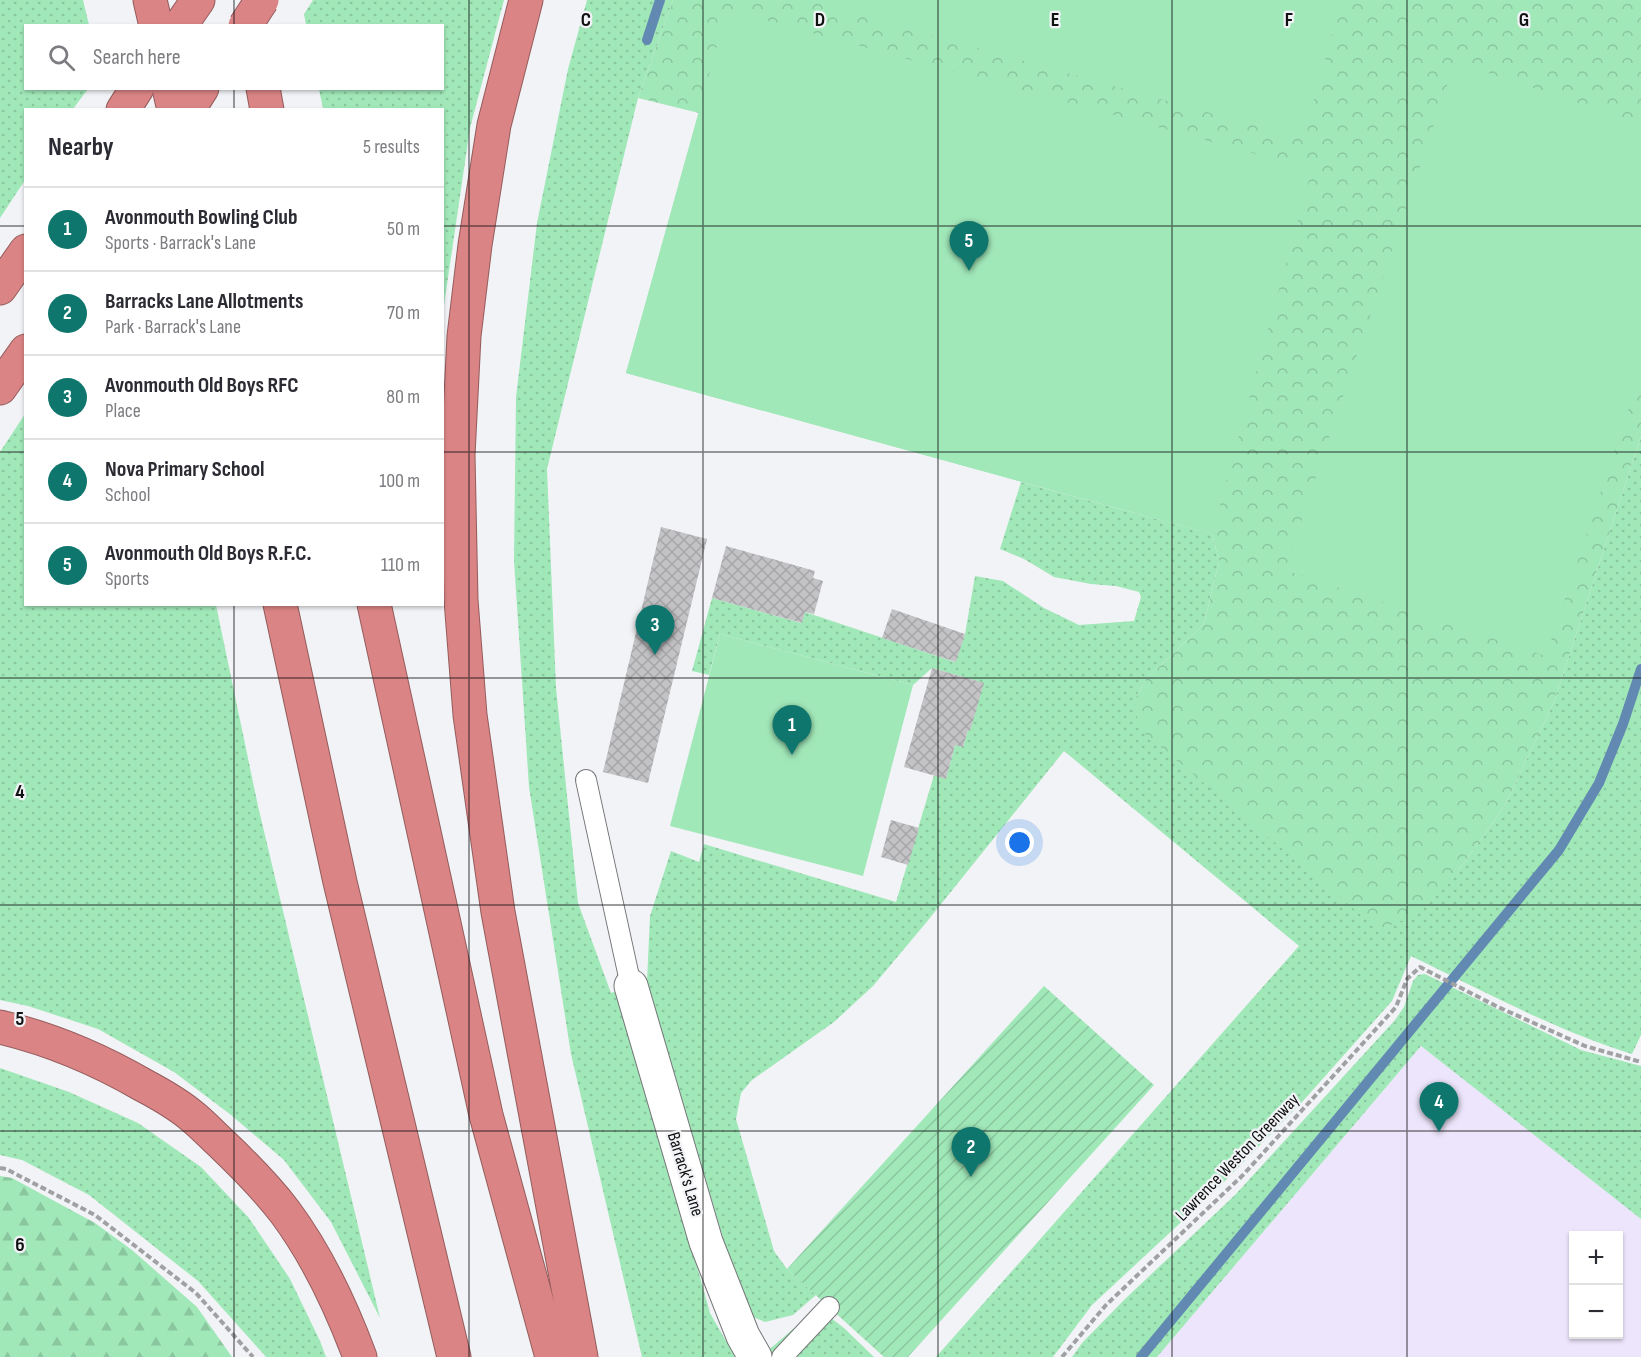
<!DOCTYPE html>
<html lang="en">
<head>
<meta charset="utf-8">
<style>
	:root { --surface:#fff; --page:#f7f7f7; --text:#2b2b33; --muted:#7c7c81; --line:#e1e1e2; --accent:#0f766e }
	body { margin:0; font-family:"Sofia Sans Condensed",sans-serif; background:var(--page); color:var(--text) }
	.controls { position:absolute; right:18px; bottom:18px; display:grid; overflow:hidden; border-radius:0px; box-shadow:0 2px 4px #0004 }
	.controls button { width:54px; height:54px; display:grid; place-items:center; padding:0; border:0; border-bottom:2px solid var(--line); background:var(--surface); color:var(--text); font:30px sans-serif }
	.you { position:absolute; left:1020px; top:843px; width:21px; height:21px; margin:-15px; border:4px solid #fff; border-radius:50%; background:#1a73e8; box-shadow:0 0 0 9px #1a73e833 }
	.badge { display:grid; place-items:center; width:39px; height:39px; border-radius:50%; background:var(--accent); color:#fff; font-size:20px; font-weight:700 }
	.pin { position:absolute; translate:-50% -50px; filter:drop-shadow(0 2px 3px #0008) }
	.pin::after { content:''; position:absolute; top:32px; width:21px; height:18px; background:inherit; clip-path:polygon(0 0,100% 0,50% 100%) }
	.list { margin:0; padding:0; list-style:none }
	h2 { display:flex; justify-content:space-between; align-items:center; height:78px; margin:0; padding:0 24px; font-size:26px }
	h2 small { font-size:20px; font-weight:400; color:var(--muted) }
	.list li { display:grid; grid-template-columns:39px 1fr auto; gap:18px; align-items:center; box-sizing:border-box; height:84px; padding:0 24px; border-top:2px solid var(--line) }
	.list b { display:block; font-size:22px; white-space:nowrap }
	.list p { margin:0; font-size:20px; white-space:nowrap; color:var(--muted) }
	.list em { font-size:20px; font-style:normal; color:var(--muted) }
	.icon { flex:none; width:33px; height:33px; fill:none; stroke:currentColor; stroke-width:2; stroke-linecap:round; stroke-linejoin:round }
	.map { position:relative; flex:none; width:1641px; height:1357px; overflow:hidden }
	.search { position:absolute; background:var(--surface); box-shadow:0 2px 4px #0004; left:24px; top:24px; width:420px; height:66px; display:flex; align-items:center; gap:15px; box-sizing:border-box; padding:0 21px; border-radius:0px; color:var(--muted); font-size:22px }
	.panel { position:absolute; background:var(--surface); box-shadow:0 2px 4px #0004; left:24px; top:108px; width:420px; height:498px; border-radius:0px }
	.map>svg:first-child { display:block }
	.education { fill:#ede5fb; fill-rule:evenodd }
	.grass { fill:url(#grass-dots) }
	.forest { fill:url(#forest-firs) }
	.park { fill:url(#park-crowns) }
	.garden { fill:url(#garden-furrows) }
	.pitch { fill:#a1e8b9 }
	.lines { fill:none; stroke-linecap:round; stroke-linejoin:round }
	.stream { stroke:#6189b1; stroke-width:10 }
	.building { fill:url(#building-cross-hatch) }
	.service-casing { stroke:#757678; stroke-width:22 }
	.minor-casing { stroke:#757678; stroke-width:35 }
	.motorway-casing { stroke:#945c5d; stroke-width:35 }
	.path { stroke:#a1a1a4; stroke-width:4; stroke-dasharray:6 3; stroke-linecap:butt }
	.service { stroke:#fff; stroke-width:20 }
	.minor { stroke:#fff; stroke-width:33 }
	.motorway { stroke:#da8485; stroke-width:33 }
	.motorway-bridge-casing { stroke:#945c5d; stroke-width:35; stroke-linecap:butt }
	.motorway-bridge { stroke:#da8485; stroke-width:33 }
	.grid { fill:none; stroke:#111112; stroke-width:1.5; stroke-opacity:0.55 }
	.labels { text-anchor:middle; stroke-width:4.5; stroke-linejoin:round; paint-order:stroke }
	.street-label { font-size:18px; fill:#111112; stroke:#f2f3f6 }
	.grid-label { font-size:20px; text-anchor:middle; font-weight:bold; fill:#111112; stroke:#f2f3f6; stroke-width:4.5; stroke-linejoin:round; paint-order:stroke }
</style>
</head>
<body>
<div class="map">
<svg width="1641" height="1357" viewBox="0 0 1641 1357">
	<defs>
		<pattern id="grass-dots" width="8" height="8" patternUnits="userSpaceOnUse" patternTransform="scale(1.5)"><rect width="8" height="8" fill="#a1e8b9"/><path d="M2 2h.1M6 6h.1" fill="none" stroke="#8ac69e" stroke-width="1.8" stroke-linecap="round"/></pattern>
		<pattern id="forest-firs" width="22" height="20" patternUnits="userSpaceOnUse" patternTransform="scale(1.5)"><rect width="22" height="20" fill="#a1e8b9"/><path d="M5 1l3.5 6h-7zM16 11l3.5 6h-7z" fill="#8ac69e"/></pattern>
		<pattern id="park-crowns" width="20" height="18" patternUnits="userSpaceOnUse" patternTransform="scale(1.5)"><rect width="20" height="18" fill="#a1e8b9"/><path d="M2 6a3 3 0 1 1 6 0M12 15a3 3 0 1 1 6 0" fill="none" stroke="#8ac69e"/></pattern>
		<pattern id="garden-furrows" width="10" height="10" patternUnits="userSpaceOnUse" patternTransform="scale(1.5)"><rect width="10" height="10" fill="#a1e8b9"/><path d="M-1 1l2-2M0 10L10 0M9 11l2-2" fill="none" stroke="#8ac69e"/></pattern>
		<pattern id="building-cross-hatch" width="8" height="8" patternUnits="userSpaceOnUse" patternTransform="scale(1.5)"><rect width="8" height="8" fill="#c3c3c6"/><path d="M0 0l8 8M0 8l8-8" fill="none" stroke="#a6a6a9"/></pattern>
	</defs>
	<rect width="100%" height="100%" fill="#f2f3f6"/>
	<!-- education -->
	<path class="education" d="M1421,1046l220,173v138h-484zM1574,1236h44v98h-44z"/>
	<!-- grass -->
	<g class="grass">
		<path d="M0,0h83l6,25 -63,1v62l62,1 -15,20 -47,1 -1,70 -25,38z"/>
		<path d="M313,0h191l-34,128 -26,177 -1,55 -1,-250 -119,-1 -4,-20 123,-1v-62l-136,-1 -2,-11z"/>
		<path d="M587,0h86l-35,98 -91,371 9,219 22,215 33,90 9,-3 90,323 25,44h-93l-71,-303 -42,-267 -15,-226 2,-164 21,-174 31,-154z"/>
		<path d="M25,414l1,190 190,1 42,201 122,512 -49,-96 -47,-62 -53,-45 -57,-43 -76,-43 -70,-23 -28,-6v-548z"/>
		<path d="M1641,436v599l-9,19c-77,-24 -149,-63 -221,-98l-19,45 -89,100 -84,86 -127,118 -39,52h-117l363,-411 -235,-195 -139,173 -52,62 -39,36 -82,58 -11,13 -5,26 38,132 13,18 29,26 -23,20 -28,7 -12,-5 -23,-55 -83,-281 3,-65 21,-65 28,11 5,-18 192,58 38,-127 12,3 9,-33 8,2 5,-17h2l13,-47 -51,-15 -19,17 -193,-51 -11,41 -17,-4 20,-73 89,25 4,-11 150,50 10,-28 10,-58 28,5 41,27 35,17 55,-4 7,-24 -2,-5 -23,-6 -25,-2 -37,-7 -30,-18 -24,-10 21,-67 191,52 7,27 -15,63 -58,55 -10,18v17l322,157 46,-64 50,-105z"/>
		<path d="M1425,974l156,76 60,16v153l-220,-173 -264,311h-85l10,-14 42,-43 111,-105 160,-175 9,-13 9,-26 5,-6z"/>
		<path d="M0,1068l69,24 69,31 63,44 48,51 41,61 30,62 6,16h-60l-68,-76 -109,-86 -67,-35 -22,-5z"/>
		<path d="M814,1317l17,1 13,10 30,29h-108l-2,-3 29,-25z"/>
	</g>
	<!-- forest -->
	<path class="forest" d="M0,1176l12,2 83,45 37,27 65,57 35,50h-232z"/>
	<!-- park -->
	<path class="park" d="M673,0h968v436l-87,266 -50,105 -46,64 -50,47 -29,12 -236,-198 -7,-18v-17l10,-18 58,-55 15,-63 -7,-27 -586,-161 73,-260 -61,-15z"/>
	<!-- garden -->
	<path class="garden" d="M1044,986l110,99 -246,272h-24l-97,-88z"/>
	<!-- pitch -->
	<g class="pitch">
		<path d="M806,0h536l-39,139z"/>
		<path d="M727,10l585,159 -100,365 -586,-161z"/>
		<path d="M1455,62l186,62v247l-95,285 -261,-86z"/>
		<path d="M720,634l193,51 -50,191 -193,-50z"/>
	</g>
	<g class="lines">
		<!-- stream -->
		<g class="stream">
			<path d="M647,40l13,-40"/>
			<path d="M1141,1357l418,-507 40,-67 24,-59 18,-55"/>
		</g>
	</g>
	<!-- building -->
	<g class="building">
		<path d="M661,527l46,12 -59,244 -45,-11z"/>
		<path d="M726,546l89,25 -2,7 10,3 -9,33 -9,-2 -3,11 -90,-25z"/>
		<path d="M892,609l73,25 -9,28 -74,-24z"/>
		<path d="M932,668l52,15 -14,48 -2,-1 -5,17 -8,-2 -9,34 -42,-12z"/>
		<path d="M891,820l28,8 -11,37 -27,-8z"/>
	</g>
	<g class="lines">
		<defs>
			<g id="service">
				<path d="M586,780l45,206"/>
				<path d="M782,1357l47,-50"/>
			</g>
			<path id="minor" d="M631,986l75,256 37,94 12,21"/>
			<g id="motorway">
				<path d="M150,0l6,26"/>
				<path d="M526,0l-32,125 -19,120 -11,91 -6,119 3,145 9,115 28,197 83,445"/>
				<path d="M180,26l18,-26"/>
				<path d="M169,88l5,22"/>
				<path d="M263,88l4,22"/>
				<path d="M123,110l14,-22"/>
				<path d="M188,110l14,-22"/>
				<path d="M0,288l26,-37"/>
				<path d="M0,388l26,-37"/>
				<path d="M280,604l60,278 114,475"/>
				<path d="M374,604l112,511 66,242"/>
				<path d="M0,1027c51,12 98,32 143,58 17,9 35,19 50,32 10,8 20,19 30,28 22,21 43,42 62,67 32,43 56,94 75,145"/>
			</g>
		</defs>
		<!-- service casing -->
		<use href="#service" class="service-casing"/>
		<!-- minor casing -->
		<use href="#minor" class="minor-casing"/>
		<!-- motorway casing -->
		<use href="#motorway" class="motorway-casing"/>
		<!-- path -->
		<g class="path">
			<path d="M0,1168l6,1 89,46 101,78 57,64"/>
			<path d="M1062,1357l44,-52 137,-130 153,-168 11,-28 13,-12 78,40 87,39 56,16"/>
		</g>
		<!-- service -->
		<use href="#service" class="service"/>
		<!-- minor -->
		<use href="#minor" class="minor"/>
		<!-- motorway -->
		<use href="#motorway" class="motorway"/>
		<defs>
			<path id="motorway-bridge" d="M245,26l17,-26"/>
		</defs>
		<!-- motorway-bridge casing -->
		<use href="#motorway-bridge" class="motorway-bridge-casing"/>
		<!-- motorway-bridge -->
		<use href="#motorway-bridge" class="motorway-bridge"/>
	</g>
	<!-- grid -->
	<path class="grid" d="M234,0v26M469,0v1357M703,0v1357M938,0v1357M1172,0v1357M1407,0v1357M234,88v22M0,226h26M442,226h1199M0,452h26M442,452h1199M234,604v753M0,678h1641M0,905h1641M0,1131h1641"/>
	<g class="labels">
		<!-- street labels -->
		<g class="street-label">
			<text transform="translate(1237 1157) rotate(-46)" y="6">Lawrence Weston Greenway</text>
			<text transform="translate(686 1174) rotate(73)" y="6">Barrack's Lane</text>
		</g>
	</g>
	<g class="grid-label">
		<text x="586" y="26">C</text>
		<text x="820" y="26">D</text>
		<text x="1055" y="26">E</text>
		<text x="1289" y="26">F</text>
		<text x="1524" y="26">G</text>
		<text x="20" y="798">4</text>
		<text x="20" y="1025">5</text>
		<text x="20" y="1251">6</text>
	</g>
</svg>
<div class="controls">
<button>+</button>
<button>−</button>
</div>
<div class="you"></div>
<div class="pin badge" style="left:792px;top:755px">1</div>
<div class="pin badge" style="left:971px;top:1177px">2</div>
<div class="pin badge" style="left:655px;top:655px">3</div>
<div class="pin badge" style="left:1439px;top:1132px">4</div>
<div class="pin badge" style="left:969px;top:271px">5</div>
<div class="search"><svg class="icon" aria-label="search" viewBox="0 0 24 24"><circle cx="10" cy="10" r="6"/><path d="M15 15l6 6"/></svg>Search here</div>
<section class="panel">
<h2>Nearby<small>5 results</small></h2>
<ul class="list">
<li><span class="badge">1</span><div><b>Avonmouth Bowling Club</b><p>Sports · Barrack's Lane</p></div><em>50 m</em></li>
<li><span class="badge">2</span><div><b>Barracks Lane Allotments</b><p>Park · Barrack's Lane</p></div><em>70 m</em></li>
<li><span class="badge">3</span><div><b>Avonmouth Old Boys RFC</b><p>Place</p></div><em>80 m</em></li>
<li><span class="badge">4</span><div><b>Nova Primary School</b><p>School</p></div><em>100 m</em></li>
<li><span class="badge">5</span><div><b>Avonmouth Old Boys R.F.C.</b><p>Sports</p></div><em>110 m</em></li>
</ul>
</section>
</div>
</body>
</html>
